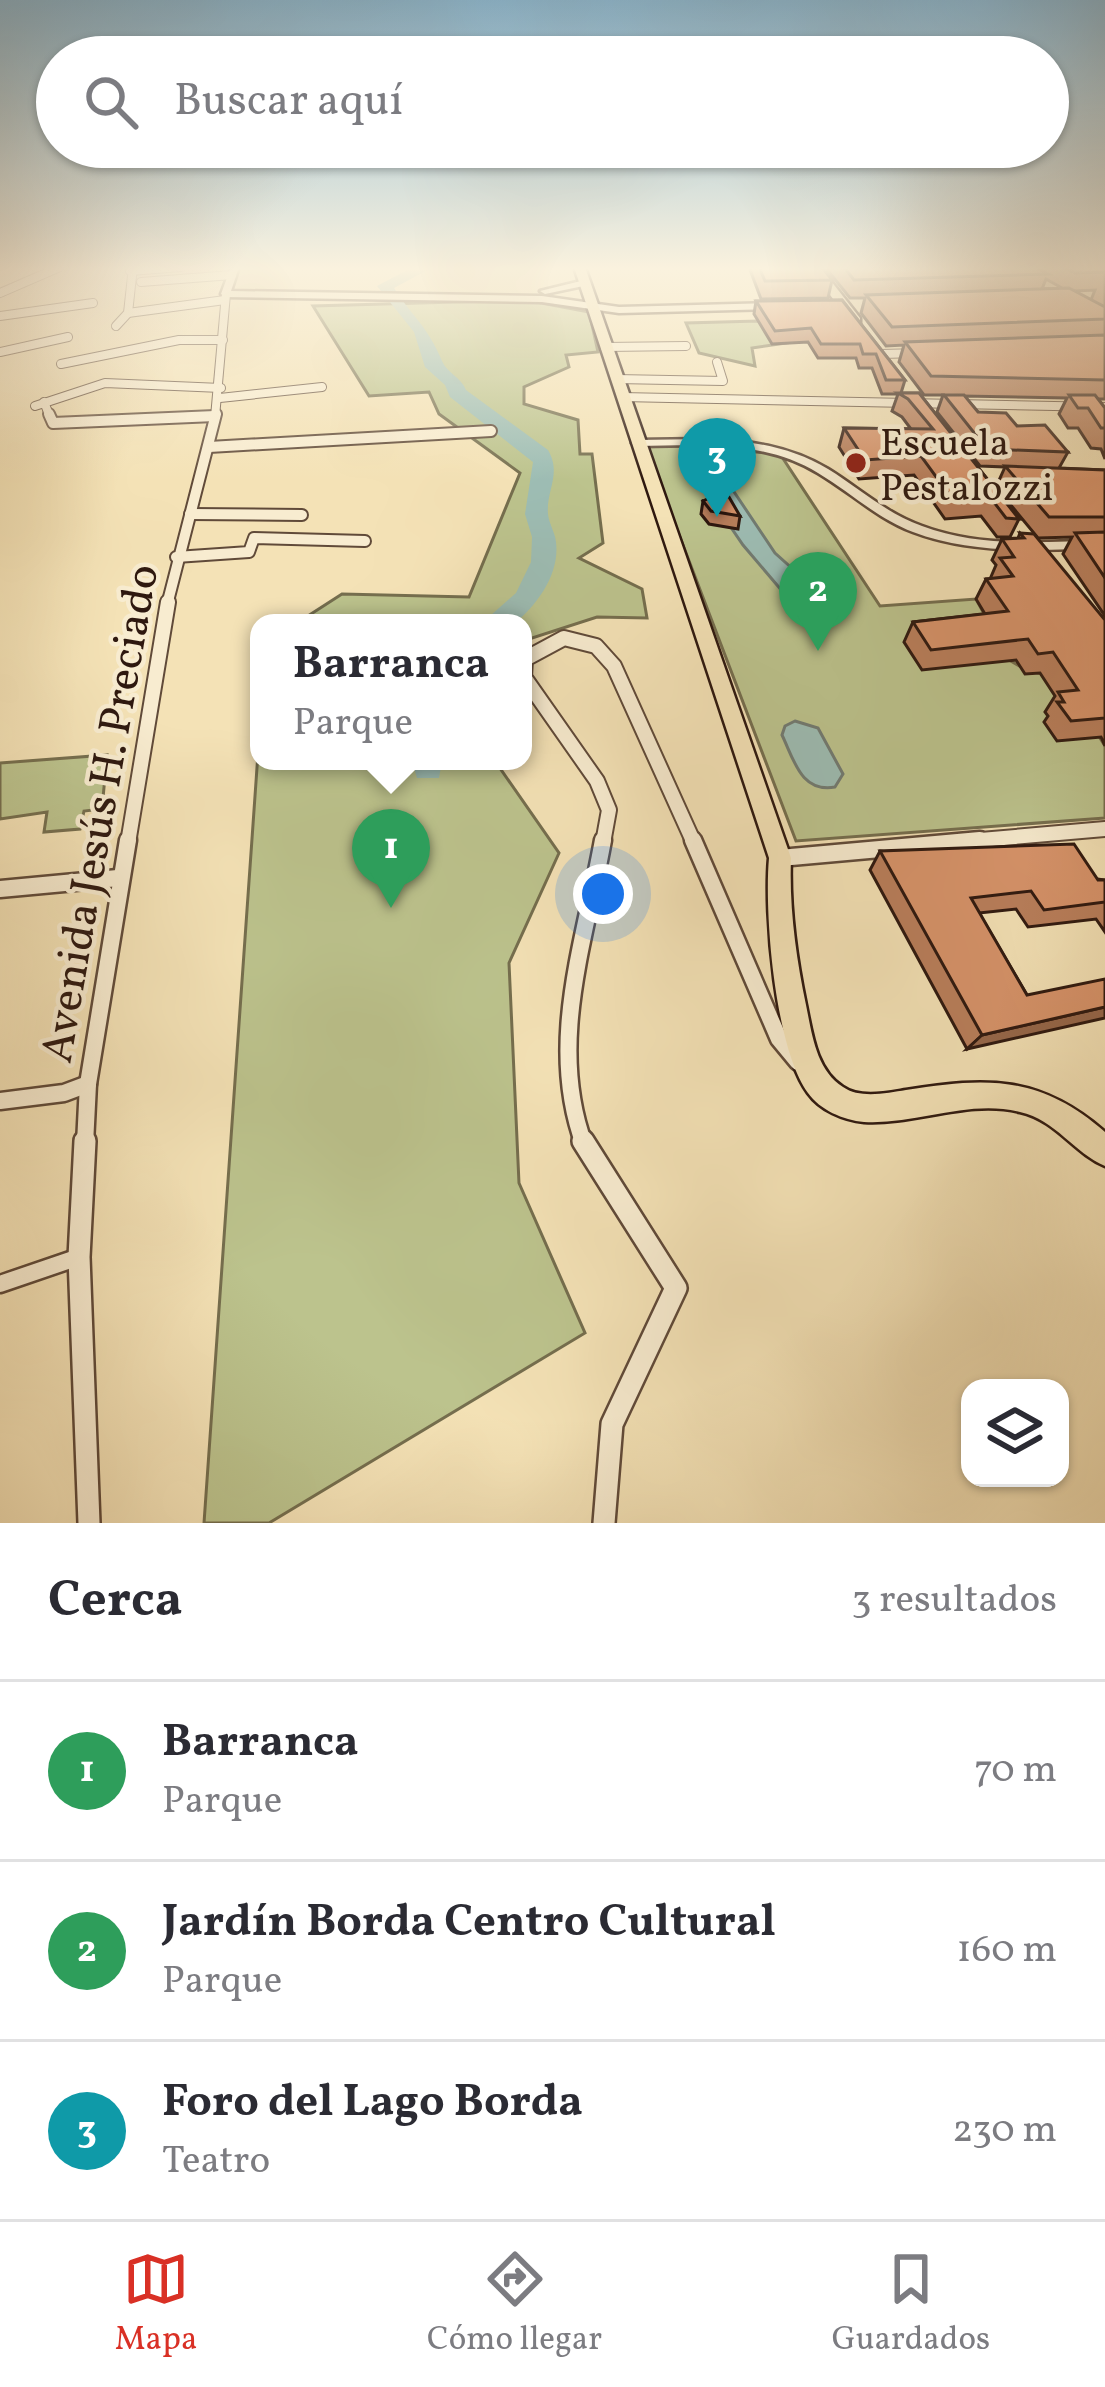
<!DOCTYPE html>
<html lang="es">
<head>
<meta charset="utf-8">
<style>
	:root { --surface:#fff; --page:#f7f7f7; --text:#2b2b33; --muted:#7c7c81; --line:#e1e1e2; --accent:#d93025 }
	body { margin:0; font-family:Vollkorn,serif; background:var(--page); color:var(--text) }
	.controls { position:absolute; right:36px; bottom:36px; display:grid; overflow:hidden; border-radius:24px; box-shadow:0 3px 9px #0004 }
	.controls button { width:108px; height:108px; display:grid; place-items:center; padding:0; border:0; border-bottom:3px solid var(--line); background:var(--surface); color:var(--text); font:60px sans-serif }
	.you { position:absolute; left:603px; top:894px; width:42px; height:42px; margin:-30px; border:9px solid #fff; border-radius:50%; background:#1a73e8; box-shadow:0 0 0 18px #1a73e833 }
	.badge { display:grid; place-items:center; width:78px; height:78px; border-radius:50%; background:var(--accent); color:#fff; font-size:39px; font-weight:700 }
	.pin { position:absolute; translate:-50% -99px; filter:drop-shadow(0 3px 6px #0008) }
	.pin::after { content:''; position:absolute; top:63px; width:42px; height:36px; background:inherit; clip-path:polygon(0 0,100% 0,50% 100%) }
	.popup { position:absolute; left:250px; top:614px; width:282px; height:156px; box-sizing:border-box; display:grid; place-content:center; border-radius:24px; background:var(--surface); filter:drop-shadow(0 3px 9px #0005); font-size:39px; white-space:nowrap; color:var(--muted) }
	.popup b { font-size:45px; color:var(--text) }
	.popup::after { content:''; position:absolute; left:50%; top:100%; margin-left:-24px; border:24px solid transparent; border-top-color:var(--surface) }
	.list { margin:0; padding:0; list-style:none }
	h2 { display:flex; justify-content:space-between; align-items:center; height:156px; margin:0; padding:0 48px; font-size:51px }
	h2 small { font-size:39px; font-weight:400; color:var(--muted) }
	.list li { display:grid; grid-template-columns:78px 1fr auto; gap:36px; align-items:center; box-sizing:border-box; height:180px; padding:0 48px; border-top:3px solid var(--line) }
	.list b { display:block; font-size:45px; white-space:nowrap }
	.list p { margin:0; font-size:39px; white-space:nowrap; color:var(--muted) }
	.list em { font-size:39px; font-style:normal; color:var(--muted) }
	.icon { flex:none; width:66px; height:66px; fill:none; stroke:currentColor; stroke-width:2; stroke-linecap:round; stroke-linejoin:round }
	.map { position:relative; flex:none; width:1105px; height:1523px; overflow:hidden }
	.search { position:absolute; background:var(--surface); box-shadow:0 3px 9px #0004; left:36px; right:36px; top:36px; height:132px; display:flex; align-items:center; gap:30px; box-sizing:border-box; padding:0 42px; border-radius:66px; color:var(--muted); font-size:45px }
	.sheet { height:696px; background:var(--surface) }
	nav { display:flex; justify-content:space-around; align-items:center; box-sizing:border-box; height:168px; border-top:3px solid var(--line); background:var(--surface); font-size:33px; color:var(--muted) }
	nav a { display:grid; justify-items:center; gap:6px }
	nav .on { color:var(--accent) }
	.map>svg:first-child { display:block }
	.green { fill:#bcc38d; stroke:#756e4e; stroke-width:3 }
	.water { fill:#9dbdb4; stroke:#717b72; stroke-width:3 }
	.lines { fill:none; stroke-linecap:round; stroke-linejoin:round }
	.river { fill:#9dbdb4; fill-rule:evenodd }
	.pedestrian-casing { stroke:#604a39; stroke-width:21 }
	.minor-far4-casing { stroke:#604a39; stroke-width:10 }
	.minor-far3-casing { stroke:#604a39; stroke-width:14 }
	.minor-far2-casing { stroke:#604a39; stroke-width:18 }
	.minor-far1-casing { stroke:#604a39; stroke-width:21 }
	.minor-casing { stroke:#604a39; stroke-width:26 }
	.tertiary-casing { stroke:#604a39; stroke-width:5 }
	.primary-casing { stroke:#2e180f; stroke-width:5 }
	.pedestrian { stroke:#f8ecd0; stroke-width:16 }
	.minor-far4 { stroke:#f8ecd0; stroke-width:8 }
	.minor-far3 { stroke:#f8ecd0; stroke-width:10 }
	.minor-far2 { stroke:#f8ecd0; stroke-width:14 }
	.minor-far1 { stroke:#f8ecd0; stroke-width:16 }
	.minor { stroke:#f8ecd0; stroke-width:21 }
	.tertiary { fill:#f8ecd0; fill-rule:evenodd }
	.primary { fill:#f4e2b6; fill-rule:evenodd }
	.wall { fill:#b97e5b; stroke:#2e180f; stroke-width:3; fill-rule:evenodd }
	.shaded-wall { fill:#96674a; stroke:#2e180f; stroke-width:3 }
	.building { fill:#d7936a; stroke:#2e180f; stroke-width:3 }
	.poi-dot { fill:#8f2418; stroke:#f8ecd0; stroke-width:4.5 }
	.labels { text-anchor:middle; stroke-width:9; stroke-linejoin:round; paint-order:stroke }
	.far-poi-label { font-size:39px; fill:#2e180f; stroke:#f8ecd0; text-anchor:start }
	.street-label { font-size:45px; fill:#2e180f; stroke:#f8ecd0 }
</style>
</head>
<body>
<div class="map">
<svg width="1105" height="1523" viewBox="0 0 1105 1523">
	<rect width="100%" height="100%" fill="#f4e2b6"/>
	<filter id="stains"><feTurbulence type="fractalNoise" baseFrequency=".00167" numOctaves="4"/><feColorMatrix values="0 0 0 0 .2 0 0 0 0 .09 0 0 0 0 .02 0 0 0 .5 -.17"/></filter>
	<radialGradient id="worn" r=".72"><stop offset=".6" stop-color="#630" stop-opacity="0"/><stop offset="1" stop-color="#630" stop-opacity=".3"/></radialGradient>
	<!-- green -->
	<g class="green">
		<path d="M525,300l64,12 9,40 -32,3 3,12 -45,20v17l54,16 2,34h12l11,89 -24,15 63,31 5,29 -50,-1 -74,24v-18h-226l45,-29 127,3 51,-124 -81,-59 -10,-22 -60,4 -56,-90z"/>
		<path d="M758,321l28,22 -34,5 3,18 -56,-13 -13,-30z"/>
		<path d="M644,443l136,11 100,152 96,-7 33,61 12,7 84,-6 -17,58 17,27v72l-309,23z"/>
		<path d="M259,739v22h236l64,92 -50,110 10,220 66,150 -316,190h-65z"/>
		<path d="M107,755l-5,54 -18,2 -4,18 -36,3 3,-20 -47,7v-56z"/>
	</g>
	<!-- water -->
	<g class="water">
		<path d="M710,456l65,97 59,53 -35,5 -56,-66 -60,-88z"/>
		<path d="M795,721l23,7 25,46 -8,13c-34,6 -41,-27 -53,-52l3,-9z"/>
	</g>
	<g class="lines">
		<!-- river -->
		<g class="river">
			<path d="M413,267h20l-39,21c19,30 33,37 48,73 5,12 19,16 24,29l82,60c14,24 -2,40 0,64 1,10 7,18 8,28 4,31 -18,62 -41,81h-33l34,-30 15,-31 1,-25 -7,-23 8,-52 -83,-65 -5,-12 -20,-18 -11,-35 -37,-46z"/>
			<path d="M412,761h30l-3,17h-22z"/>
		</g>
		<defs>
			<path id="pedestrian" d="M0,1284l79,-27"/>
			<g id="minor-far4">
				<path d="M130,271l51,-4"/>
				<path d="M141,282l91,-7"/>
				<path d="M0,293l60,-26"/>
				<path d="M128,313l97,-13"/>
				<path d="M0,316l93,-13"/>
				<path d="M116,326l12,-13 5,-46"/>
				<path d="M605,347l81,-1"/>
				<path d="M0,352l68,-15"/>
				<path d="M882,354l37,-1"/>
				<path d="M61,364l118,-24h44"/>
				<path d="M616,379l107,2 -6,-19"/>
				<path d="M622,397l483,10"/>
				<path d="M220,398l102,-11"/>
				<path d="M44,402l6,15"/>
				<path d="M35,406l70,-23 116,5"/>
				<path d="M193,417l22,-1"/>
				<path d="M215,417l11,-123"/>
			</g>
			<g id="minor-far3">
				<path d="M49,414l4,9 162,-7"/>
				<path d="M209,447l282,-16"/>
				<path d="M190,514l112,1"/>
				<path d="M176,557l73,-5 5,-14 111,3"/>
				<path d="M167,605l49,-191"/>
			</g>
			<g id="minor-far2">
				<path d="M128,843l40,-241"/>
				<path d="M603,843l6,-33 -12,-29 -73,-104 1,-18 39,-21 32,8 18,20 80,177"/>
				<path d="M946,843l159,-14"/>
			</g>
			<g id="minor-far1">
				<path d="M693,840l86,199 19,23"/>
				<path d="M780,858l200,-18"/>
				<path d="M0,889l118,-11"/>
				<path d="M0,1101l64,-8 24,-9"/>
				<path d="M85,1144l3,-60 40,-244"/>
				<path d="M584,1144c-37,-100 1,-203 19,-304"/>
			</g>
			<g id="minor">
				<path d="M85,1141l-6,116 10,266"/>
				<path d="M583,1141l93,147 -64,136 -8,99"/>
			</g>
			<g id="tertiary">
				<path d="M231,267h8l-8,24 311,5 77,11 155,-4 5,3 -5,3 -155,4 -77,-11 -316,-5 -5,-3z"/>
				<path d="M585,280l5,3 -2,2 -43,9 -5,-3z"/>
				<path d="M704,439c43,1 86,7 124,30 31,19 59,45 94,57 58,22 122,16 183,14v8c-65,2 -131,7 -192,-16 -35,-13 -63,-40 -95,-59 -54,-33 -119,-28 -180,-27l-6,-3 6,-3z"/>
			</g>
			<g id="primary">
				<path d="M574,267h11l206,591c-2,49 5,99 15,147 6,29 10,65 37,82 17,12 44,6 63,3 81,-13 134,-15 199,42v34c-31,-13 -49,-46 -85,-54 -52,-13 -104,13 -156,10 -21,-2 -44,-12 -56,-29 -33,-45 -44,-179 -39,-235z"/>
				<path d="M809,267h11l40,51v6h-8z"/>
			</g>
		</defs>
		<!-- pedestrian casing -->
		<use href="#pedestrian" class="pedestrian-casing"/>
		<!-- minor-far4 casing -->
		<use href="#minor-far4" class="minor-far4-casing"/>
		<!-- minor-far3 casing -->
		<use href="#minor-far3" class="minor-far3-casing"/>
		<!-- minor-far2 casing -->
		<use href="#minor-far2" class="minor-far2-casing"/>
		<!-- minor-far1 casing -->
		<use href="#minor-far1" class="minor-far1-casing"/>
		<!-- minor casing -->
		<use href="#minor" class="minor-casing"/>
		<!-- tertiary casing -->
		<use href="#tertiary" class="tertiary-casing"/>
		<!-- primary casing -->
		<use href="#primary" class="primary-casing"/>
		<!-- pedestrian -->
		<use href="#pedestrian" class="pedestrian"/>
		<!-- minor-far4 -->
		<use href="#minor-far4" class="minor-far4"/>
		<!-- minor-far3 -->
		<use href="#minor-far3" class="minor-far3"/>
		<!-- minor-far2 -->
		<use href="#minor-far2" class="minor-far2"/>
		<!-- minor-far1 -->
		<use href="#minor-far1" class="minor-far1"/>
		<!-- minor -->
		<use href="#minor" class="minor"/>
		<!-- tertiary -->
		<use href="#tertiary" class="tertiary"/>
		<!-- primary -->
		<use href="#primary" class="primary"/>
	</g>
	<!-- wall -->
	<g class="wall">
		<path d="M749,267h73l10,13 -4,18 -67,1z"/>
		<path d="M825,267h280v132h-7l7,9v51l-4,-10 -10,-1 -13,-20h-10l-9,-14 8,-16 -103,-2 14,16 39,14 51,26 -9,16 46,2v146l-42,-62 9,-17 -34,1 -42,-51 9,-20 -25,-1 -43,-54 6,-17h-19l-25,-33 5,-17 -18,1 -25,-33 4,-15h-15zM1046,279l16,9 -20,1zM1095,290l-4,10 -17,-9z"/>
		<path d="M842,300l63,80 -4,13h18l100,126 -9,18h-13l-16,-21 -36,3 -31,-44 -55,4 -20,-32 5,-19 67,1 -9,-12 -10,-6 6,-17h-16l-10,-26h-13l-3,-10h-38l-10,-16 -36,2 -18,-30 2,-13z"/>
		<path d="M703,501l37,15 -2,13 -29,-5 -8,-10z"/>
		<path d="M1020,533l85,87v126l-4,-9 -44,4 -13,-19 4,-6 -3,-4 10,-16 -15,-23 -15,1 -9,-14 -94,10 -18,-28 9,-20 72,-8 -9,-15 10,-20h4l6,-14 -4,-5 10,-21 16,-1z"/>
		<path d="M880,851l225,29v52l-9,-13 -68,8 -12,-18 -37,4 48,82 -60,54 -97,-179z"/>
	</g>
	<!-- shaded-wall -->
	<path class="shaded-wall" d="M1105,1007v11l-138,31 15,-14z"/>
	<!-- building -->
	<g class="building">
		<path d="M759,267h63l10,13 -67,1z"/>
		<path d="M844,267h191l13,7 -194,6z"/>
		<path d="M1064,267h41v5l-30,1z"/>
		<path d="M1069,288l36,19v12l-213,8 -26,-32z"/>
		<path d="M842,300l63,80h-19l-10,-26h-13l-3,-10h-39l-10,-16 -36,3 -19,-30z"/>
		<path d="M1105,335v45l-174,-4 -26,-34z"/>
		<path d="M898,393h21l100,126 -13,-1 -16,-21 -37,3 -32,-44 -56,4 -21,-32 89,1 -25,-30z"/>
		<path d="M944,395h20l14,17 28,1 11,13 28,-1 23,27 -81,-3z"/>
		<path d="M1069,395h26l10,13v20h-4l-13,-20h-10z"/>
		<path d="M1005,466l100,4v47h-56z"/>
		<path d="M718,494l11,3 11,19 -29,-5 -8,-10z"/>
		<path d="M1105,532v46l-30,-45z"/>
		<path d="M1020,533l14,1 71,86v98l-34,3 -14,-19h7l-6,-10 20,-2 -25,-38 -15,2 -10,-15 -97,11 -18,-28 95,-11 -22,-32 27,-3 -13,-18 14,-1 -12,-18 22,-1z"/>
		<path d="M1074,844l24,36h7v22l-61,8 -13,-19 -60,7 56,97 78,-16v28l-123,28 -102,-184z"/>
	</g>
	<!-- sky -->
	<linearGradient id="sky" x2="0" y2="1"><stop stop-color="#8ab8d3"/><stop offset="0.56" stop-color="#faf2de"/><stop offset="1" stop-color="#faf2de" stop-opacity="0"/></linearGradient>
	<rect width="1105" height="480" fill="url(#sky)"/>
	<!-- markers -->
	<circle class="poi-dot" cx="856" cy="463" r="12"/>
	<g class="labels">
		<!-- far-poi labels -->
		<g class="far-poi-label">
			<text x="880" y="455">Escuela<tspan x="880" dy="45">Pestalozzi</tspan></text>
		</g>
		<!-- street labels -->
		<g class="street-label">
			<text transform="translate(98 813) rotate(-80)" y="16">Avenida Jesús H. Preciado</text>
		</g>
	</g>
	<rect width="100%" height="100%" filter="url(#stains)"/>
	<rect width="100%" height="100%" fill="url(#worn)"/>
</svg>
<div class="controls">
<button><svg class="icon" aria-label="layers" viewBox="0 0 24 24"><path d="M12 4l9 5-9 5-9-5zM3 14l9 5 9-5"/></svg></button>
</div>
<div class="you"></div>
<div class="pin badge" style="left:391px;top:908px;background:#2e9e5b">1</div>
<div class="popup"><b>Barranca</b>Parque</div>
<div class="pin badge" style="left:818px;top:651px;background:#2e9e5b">2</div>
<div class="pin badge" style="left:717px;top:517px;background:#0f9aa8">3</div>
<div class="search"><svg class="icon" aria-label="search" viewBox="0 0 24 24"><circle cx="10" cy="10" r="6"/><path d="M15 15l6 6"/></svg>Buscar aquí</div>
</div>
<section class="sheet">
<h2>Cerca<small>3 resultados</small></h2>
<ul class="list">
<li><span class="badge" style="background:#2e9e5b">1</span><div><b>Barranca</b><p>Parque</p></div><em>70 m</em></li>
<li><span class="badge" style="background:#2e9e5b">2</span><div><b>Jardín Borda Centro Cultural</b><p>Parque</p></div><em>160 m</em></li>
<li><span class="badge" style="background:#0f9aa8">3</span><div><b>Foro del Lago Borda</b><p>Teatro</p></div><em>230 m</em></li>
</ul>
</section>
<nav>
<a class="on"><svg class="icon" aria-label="map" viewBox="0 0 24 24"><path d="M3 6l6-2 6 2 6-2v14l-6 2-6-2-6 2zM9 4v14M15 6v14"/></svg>Mapa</a>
<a><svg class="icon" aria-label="directions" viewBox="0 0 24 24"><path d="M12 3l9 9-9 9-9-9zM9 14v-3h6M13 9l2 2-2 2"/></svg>Cómo llegar</a>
<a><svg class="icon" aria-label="saved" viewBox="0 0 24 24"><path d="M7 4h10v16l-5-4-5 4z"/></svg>Guardados</a>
</nav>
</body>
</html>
